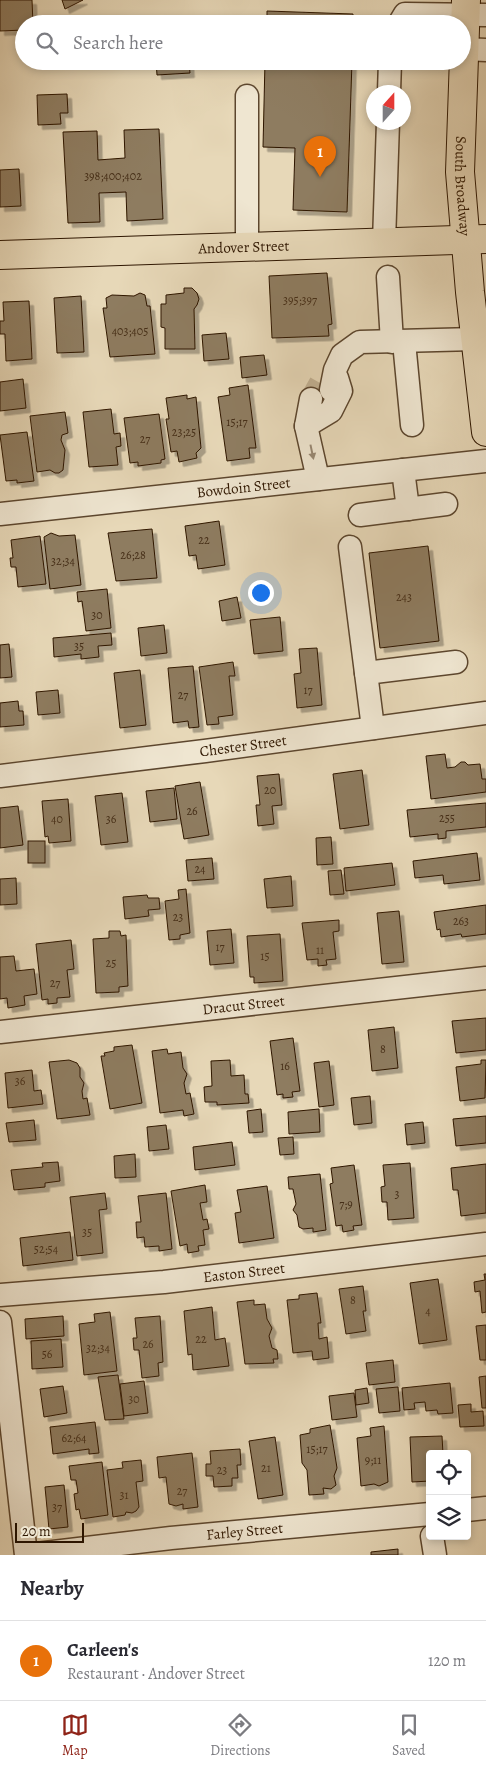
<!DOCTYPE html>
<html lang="en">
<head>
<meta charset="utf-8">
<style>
	:root { --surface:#fff; --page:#f7f7f7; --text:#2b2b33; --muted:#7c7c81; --line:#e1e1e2; --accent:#8f2418 }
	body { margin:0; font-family:Alegreya,serif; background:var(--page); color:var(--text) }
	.controls { position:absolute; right:15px; bottom:15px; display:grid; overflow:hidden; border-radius:5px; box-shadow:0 2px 8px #0003 }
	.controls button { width:45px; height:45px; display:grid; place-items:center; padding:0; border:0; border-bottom:1px solid var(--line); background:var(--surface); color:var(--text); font:25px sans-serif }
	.compass { position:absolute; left:366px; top:85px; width:45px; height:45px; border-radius:50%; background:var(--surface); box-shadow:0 2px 8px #0003; rotate:21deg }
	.scale { position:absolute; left:15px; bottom:12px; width:69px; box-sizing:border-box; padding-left:5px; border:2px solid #2e1600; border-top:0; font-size:14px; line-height:18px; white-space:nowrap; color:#2e1600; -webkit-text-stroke:4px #efe6d1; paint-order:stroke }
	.you { position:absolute; left:260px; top:592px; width:18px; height:18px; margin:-12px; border:4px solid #fff; border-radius:50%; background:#1a73e8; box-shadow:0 0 0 8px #1a73e833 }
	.badge { display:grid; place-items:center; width:32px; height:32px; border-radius:50%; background:var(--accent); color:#fff; font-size:16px; font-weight:700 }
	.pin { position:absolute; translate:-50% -41px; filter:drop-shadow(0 1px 2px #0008) }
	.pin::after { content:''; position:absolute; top:26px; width:18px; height:15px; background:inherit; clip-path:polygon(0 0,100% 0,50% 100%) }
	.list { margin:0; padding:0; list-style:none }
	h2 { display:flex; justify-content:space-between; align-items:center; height:65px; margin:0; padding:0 20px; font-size:21px }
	h2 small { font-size:16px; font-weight:400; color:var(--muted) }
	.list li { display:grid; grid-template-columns:32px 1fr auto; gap:15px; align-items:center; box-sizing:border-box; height:80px; padding:0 20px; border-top:1px solid var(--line) }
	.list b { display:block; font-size:19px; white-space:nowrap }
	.list p { margin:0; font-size:16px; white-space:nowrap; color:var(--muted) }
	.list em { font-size:16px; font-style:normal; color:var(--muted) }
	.icon { flex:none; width:28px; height:28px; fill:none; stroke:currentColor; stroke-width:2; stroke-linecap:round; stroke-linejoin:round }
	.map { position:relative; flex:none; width:486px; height:1555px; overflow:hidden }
	.search { position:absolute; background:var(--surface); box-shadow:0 2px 8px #0003; left:15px; right:15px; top:15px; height:55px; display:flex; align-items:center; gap:12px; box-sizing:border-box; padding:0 18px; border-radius:28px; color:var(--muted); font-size:19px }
	.sheet { height:145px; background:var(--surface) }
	nav { display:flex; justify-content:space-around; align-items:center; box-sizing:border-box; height:70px; border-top:1px solid var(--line); background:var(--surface); font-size:14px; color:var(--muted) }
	nav a { display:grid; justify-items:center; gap:2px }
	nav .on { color:var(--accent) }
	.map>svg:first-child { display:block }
	.building { fill:#8e7b60; stroke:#2e1600; filter:url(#shadow) }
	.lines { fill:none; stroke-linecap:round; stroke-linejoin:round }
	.minor-tunnel { stroke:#c2b193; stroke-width:22; stroke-dasharray:22 11; stroke-linecap:butt }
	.minor-casing { stroke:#5c462e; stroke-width:25 }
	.major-casing { stroke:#2e1600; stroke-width:30 }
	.minor { stroke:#efe6d1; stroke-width:22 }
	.major { stroke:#e7d8b8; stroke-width:28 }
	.oneway { fill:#988873 }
	.labels { text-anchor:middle; stroke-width:4.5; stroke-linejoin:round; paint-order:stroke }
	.number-label { font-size:12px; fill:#462f18 }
	.street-label { font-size:15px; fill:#2e1600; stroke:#efe6d1 }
</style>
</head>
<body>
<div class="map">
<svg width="486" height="1555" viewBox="0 0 486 1555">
	<defs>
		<filter id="shadow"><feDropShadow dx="4.5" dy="4.5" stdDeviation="0" flood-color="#0004"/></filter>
	</defs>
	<rect width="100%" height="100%" fill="#e7d8b8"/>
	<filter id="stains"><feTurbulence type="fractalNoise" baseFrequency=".004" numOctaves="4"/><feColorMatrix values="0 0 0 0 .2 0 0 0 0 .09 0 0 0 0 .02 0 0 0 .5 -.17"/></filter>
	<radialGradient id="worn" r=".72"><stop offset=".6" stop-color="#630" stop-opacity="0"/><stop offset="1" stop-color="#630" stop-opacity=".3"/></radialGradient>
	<!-- building -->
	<g class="building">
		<path d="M0,0h32l1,24h-9v6l-24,1z"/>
		<path d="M62,0h21l-18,9z"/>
		<path d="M267,11l86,3v10h-86z"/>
		<path d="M156,61h33l1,12 -33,2z"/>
		<path d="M265,61h87l-5,151 -54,-2 2,-62 -32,-1z"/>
		<path d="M67,94l1,19h-8l1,11 -23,1 -1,-30z"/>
		<path d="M159,129l4,90 -36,2 -1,-29 -27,1 1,29 -32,1 -5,-91 34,-1 1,29 27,-2 -1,-28z"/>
		<path d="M19,169l2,37 -21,1v-37z"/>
		<path d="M327,273l5,51 -4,1 1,11 -57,2 -3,-62z"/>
		<path d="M184,288h8l5,5 2,6 -2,6 -3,4 1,40h-30v-21l-4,-1v-23h5v-9l18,-2z"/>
		<path d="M140,293l5,2 2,11h3l5,48 -45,3 -7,-49h4l-1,-10 6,-3 22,1z"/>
		<path d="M81,296l3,56 -27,1 -3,-55z"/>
		<path d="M29,301l3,58 -26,2 -1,-27h-5v-13h4l-1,-19z"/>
		<path d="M226,333l3,26 -25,2 -2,-26z"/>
		<path d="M264,355l3,20 -25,3 -2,-21z"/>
		<path d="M23,379l3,29 -26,3v-29z"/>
		<path d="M248,385l8,63h-7l1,10 -23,3 -9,-64 12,-2 -1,-7z"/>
		<path d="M187,395v4l9,-2 5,51 -5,5 1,5 -18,4 -2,-11 -6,1 -5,-33h3l-3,-21z"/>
		<path d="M111,409l3,25 6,-1 1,13 -5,1 2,18 -29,2 -6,-55z"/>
		<path d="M65,412l3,21 -6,2 -1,5 4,10 -2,20 -4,3h-4l-5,-3 -13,2 -7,-56z"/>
		<path d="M159,414l6,45 -4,1v3l-23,3v-4l-8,1 -6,-45z"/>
		<path d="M27,432l7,49 -17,2v-3l-11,1 -6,-46z"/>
		<path d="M219,521l6,44 -27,4 -2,-14 -7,1 -4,-30z"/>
		<path d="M152,529l5,49 -41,3 -8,-48z"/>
		<path d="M51,533l8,3 16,-1 6,50 -31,4 -6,-52z"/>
		<path d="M40,536l6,48 -28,3 -2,-20h-5l-1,-9h3l-2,-18z"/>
		<path d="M428,546l11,95 -59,7 -11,-95z"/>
		<path d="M107,589l4,39 -25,3 -4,-30 -4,1 -1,-10z"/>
		<path d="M237,597l4,21 -19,3 -3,-20z"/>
		<path d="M280,617l3,34 -29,3 -4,-34z"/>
		<path d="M164,625l3,28 -26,3 -3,-28z"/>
		<path d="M111,633l1,12 -14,1 1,11 -18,2v-5l-27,3 -1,-19z"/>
		<path d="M9,644l3,33 -12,1v-33z"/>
		<path d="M317,648l5,57 -25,3 -3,-34 7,-1 -2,-24z"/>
		<path d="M233,662l2,14h-6l4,39 -15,2 1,7 -12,1 -8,-58z"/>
		<path d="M193,666l6,61 -10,1 -1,-7 -15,2 -5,-55z"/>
		<path d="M140,670l6,55 -26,3 -6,-55z"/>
		<path d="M58,690l2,23 -22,2 -2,-23z"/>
		<path d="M18,701l1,10h4l1,14 -24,2v-24z"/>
		<path d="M445,754l2,14 8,-1 6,-5h4l3,3 12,-1 2,15h4v13l-55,7 -5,-43z"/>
		<path d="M362,770l7,55 -29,4 -7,-55z"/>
		<path d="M279,774l3,31 -10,1 2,18 -16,2 -2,-21h4l-3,-29z"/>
		<path d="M200,782l9,53 -25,4 -9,-53z"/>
		<path d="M174,788l3,31 -27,3 -4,-31z"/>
		<path d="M122,793l6,49 -27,3 -6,-49z"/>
		<path d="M68,799l3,42 -22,2 -1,-7 -3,1 -3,-36z"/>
		<path d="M486,803v24l-40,4v7l-8,1v-5l-28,3 -3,-27z"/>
		<path d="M18,806l5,39 -23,3v-40z"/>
		<path d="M331,837l2,27 -16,1 -1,-27z"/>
		<rect x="28" y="841" width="17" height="22"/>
		<path d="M477,853l3,27 -36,4 -1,-9 -28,3 -2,-17z"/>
		<path d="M212,858l2,21 -26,2 -2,-21z"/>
		<path d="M392,863l3,22 -49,6 -2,-23z"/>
		<path d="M341,870l3,24 -14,1 -2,-24z"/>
		<path d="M291,876l2,30 -26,2 -3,-29z"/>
		<path d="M16,878l1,26 -17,1v-26z"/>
		<path d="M186,889l4,44 -10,2v4l-11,1 -4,-39 14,-2 -1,-9z"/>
		<path d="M147,895l1,3h11l1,11 -12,1 1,6 -24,3 -2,-22z"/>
		<path d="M486,905v29l-24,3 -1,-3 -20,3 -1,-8 -3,1 -3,-18z"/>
		<path d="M399,911l5,51 -22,2 -5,-51z"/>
		<path d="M339,920v11l-6,1 3,27 -10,1 1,5 -9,1v-7l-11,1 -5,-37z"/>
		<path d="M231,929l3,34 -24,2 -3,-34z"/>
		<path d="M109,931h11l1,5 5,-1 2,51 -9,1v5l-23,1 -3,-54 16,-1z"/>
		<path d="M280,934l3,47 -29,2v-6h-4l-3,-41z"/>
		<path d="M71,940l3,29 -7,1 3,27 -13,1v5l-9,1v-5l-6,1 -6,-56z"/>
		<path d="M14,956l2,15 18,-2 3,25 -13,2 1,9 -17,3 -1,-10 -7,1v-42z"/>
		<path d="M486,1018v32l-30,3 -4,-32z"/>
		<path d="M394,1027l4,41 -26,3 -4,-41z"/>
		<path d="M293,1038l7,53 -8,1 1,5 -10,1v-4l-6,1 -7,-54z"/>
		<path d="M132,1045l10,58 -32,6 -9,-53h4l-1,-3 10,-2v-4z"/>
		<path d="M167,1049l1,5 13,-2 2,16 4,6 -3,9 2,11 4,-1 4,21 -10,2 -1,-6 -23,3 -8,-62z"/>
		<path d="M69,1060l8,3 3,5v9l4,6 -2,8 1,8 4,-1 3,17 -33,4 -8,-57z"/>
		<path d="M230,1060l1,16 13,-1 1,19h3l1,9 -32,2v-3h-12l-1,-15 8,-1 -1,-25z"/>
		<path d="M481,1060h5l-1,38 -25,3 -4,-34 25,-3z"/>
		<path d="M329,1061l5,44 -15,2 -5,-44z"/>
		<path d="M32,1070l2,21 7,-1 2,14 -35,4 -3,-35z"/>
		<path d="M370,1096l2,27 -18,2 -3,-27z"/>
		<path d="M261,1109l2,23 -14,1 -2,-22z"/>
		<path d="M319,1109l1,23 -31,2 -1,-22z"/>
		<path d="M486,1116v27l-30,3 -3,-27z"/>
		<path d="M34,1120l2,20 -27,2 -3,-19z"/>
		<path d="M423,1122l2,21 -18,2 -2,-21z"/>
		<path d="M166,1125l3,24 -20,2 -2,-24z"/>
		<path d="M293,1137l1,17 -14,1 -2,-17z"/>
		<path d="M232,1142l3,23 -40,5 -2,-23z"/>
		<path d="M135,1154l1,23 -21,1 -1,-22z"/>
		<path d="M58,1162l2,19 -15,2v4l-31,3 -3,-20 32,-3 -1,-4z"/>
		<path d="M410,1163l4,55 -26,2 -1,-18h-5l-1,-15 4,-1 -2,-21z"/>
		<path d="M486,1164v49l-25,3 -3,-26h-5l-2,-22z"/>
		<path d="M354,1165l8,60 -9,1 1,4 -11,2 -1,-7 -6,1 -6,-42 3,-1 -2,-15z"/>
		<path d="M320,1174l6,56 -13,2v-4l-10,1 -4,-2 -2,-12 -4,-5 3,-6 -3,-15h-4l-1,-12z"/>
		<path d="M205,1185l2,17 -7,1 3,17 4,-1 2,10 -6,1 2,15 -7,1 1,5 -11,2 -1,-9 -7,2 -9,-55z"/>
		<path d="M267,1186l7,52 -35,5 -4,-30 6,-1 -4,-22z"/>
		<path d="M105,1193l2,16 -8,1 4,43 -26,3 -7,-59z"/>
		<path d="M166,1193l6,56 -13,2v-5l-14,1 -1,-10 -7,1 -1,-16h5l-3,-26z"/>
		<path d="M70,1232l3,28 -50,6 -3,-28z"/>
		<path d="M484,1274h2v38l-4,1 -2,-22 -5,1 -1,-10 11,-2z"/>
		<path d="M438,1279l9,61 -28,4 -9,-61z"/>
		<path d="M363,1286l3,25h-3l3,20 -20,3 -7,-45z"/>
		<path d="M317,1293l4,30h-3l1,16 8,-2 2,21 -16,2 -1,-9 -19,2 -6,-53 12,-1v-4z"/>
		<path d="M254,1300v5l11,-1 2,15 5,9 -3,8 3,12 5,2 1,9h-5l1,4 -29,1 -8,-62z"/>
		<path d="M212,1307l3,33 10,-2 4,28 -36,4 -1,-16 -4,1 -4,-44z"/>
		<path d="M110,1312l7,59 -33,4 -5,-51 16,-2 -1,-8z"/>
		<path d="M63,1316l1,20 -38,3 -1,-20z"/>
		<path d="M160,1316l3,46 -5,1 1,13 -17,2 -3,-28h-5l-1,-12h4l-2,-20z"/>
		<path d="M486,1325v35h-6l-4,-34z"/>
		<path d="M61,1339l2,28 -31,2 -1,-28z"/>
		<path d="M393,1360l2,22 -26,3 -3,-22z"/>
		<path d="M118,1375l6,44 -19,1 -7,-43z"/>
		<path d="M486,1376v32h-4l-3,-31z"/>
		<path d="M144,1381l4,32 -24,3 -4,-32z"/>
		<path d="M450,1383l3,30 -15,1 -1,-4 -11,1 -1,-9 -11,1 1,6 -11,1 -2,-22z"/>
		<path d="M63,1386l4,27 -23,4 -4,-28z"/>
		<path d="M398,1387l2,24 -21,2 -3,-24z"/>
		<path d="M367,1388l2,15 -13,2 -1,-15z"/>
		<path d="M354,1393l3,24 -25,3 -3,-24z"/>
		<path d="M471,1404v8l12,-1 1,15 -24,1 -2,-22z"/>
		<path d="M95,1422l4,31 -10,1v-5l-36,5 -3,-27z"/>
		<path d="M330,1425l7,43 -3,8 2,9 -5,4 -8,-1 1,6 -15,1 -2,-25 -5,-7 -2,-28 10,-2v-4z"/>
		<path d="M384,1426l4,56 -9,4 -5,-2 -13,2 -4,-48 14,-2 -1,-8z"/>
		<path d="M442,1436l1,18h-13v27l-18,1 -2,-45z"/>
		<path d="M275,1437l8,58 -25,4 -9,-58z"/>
		<path d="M240,1449l1,16h-4l1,13h-6v8l-18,1 -1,-11h-7v-12h5l-1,-13z"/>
		<path d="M192,1453l6,54 -15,2v-5l-7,2 -7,-2 -3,-27 -7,1 -2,-21z"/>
		<path d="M141,1460l2,21 -7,1 3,25 -3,4 -4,2 -6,-1 -1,3 -12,2 -6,-47 16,-2 -1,-6z"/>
		<path d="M102,1462l6,53 -27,4 -2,-10 -3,1 -2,-16 4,-1 -2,-13h-5l-2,-14z"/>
		<path d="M64,1485l4,42 -19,2 -4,-42z"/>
		<path d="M398,1549v6h-27v-3z"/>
	</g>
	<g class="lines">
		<!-- minor-tunnel -->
		<path class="minor-tunnel" d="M311,399l9,-16"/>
		<defs>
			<g id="minor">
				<path d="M399,24l6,-10 81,1"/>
				<path d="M464,49l22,1"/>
				<path d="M389,92l1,-31"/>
				<path d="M247,96v151"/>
				<path d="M384,242l4,-120"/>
				<path d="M388,277l4,65"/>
				<path d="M404,342l8,83"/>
				<path d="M331,390l4,-20 7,-15 18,-13 115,-3"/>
				<path d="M311,399l-5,27 12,53"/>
				<path d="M306,426l25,-15 10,-20 -4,-13"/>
				<path d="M403,470l5,39"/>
				<path id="s1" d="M0,514l486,-53"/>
				<path d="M360,515l86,-11"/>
				<path d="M350,547l23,181"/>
				<path d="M366,673l90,-11"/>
				<path id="s2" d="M0,776l205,-25 281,-38"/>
				<path id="s3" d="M0,1032l486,-54"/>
				<path id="s4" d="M0,1295l164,-13 322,-38"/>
				<path d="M0,1322l26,233"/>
				<path d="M467,1510l19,-2"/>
				<path d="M432,1536l3,19"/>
				<path id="s5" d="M28,1555l143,-17 259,-24"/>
			</g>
			<g id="major">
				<path id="s6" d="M466,0l-6,172 10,120 16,140"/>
				<path id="s7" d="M0,255l486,-16"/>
			</g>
		</defs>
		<!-- minor casing -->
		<use href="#minor" class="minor-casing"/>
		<!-- major casing -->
		<use href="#major" class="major-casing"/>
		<!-- minor -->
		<use href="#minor" class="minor"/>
		<!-- major -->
		<use href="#major" class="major"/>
	</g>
	<!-- one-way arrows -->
	<defs><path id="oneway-solid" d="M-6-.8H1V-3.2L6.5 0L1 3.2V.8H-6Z" transform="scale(1.25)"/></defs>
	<use class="oneway" href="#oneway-solid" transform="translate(312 452) rotate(78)"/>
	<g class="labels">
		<!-- number labels -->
		<g class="number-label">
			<text x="113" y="180">398;400;402</text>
			<text x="300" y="304">395;397</text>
			<text x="130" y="335">403;405</text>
			<text x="237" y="426">15;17</text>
			<text x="184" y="436">23;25</text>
			<text x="145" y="443">27</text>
			<text x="204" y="544">22</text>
			<text x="133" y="559">26;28</text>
			<text x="63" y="565">32;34</text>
			<text x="404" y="601">243</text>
			<text x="97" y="619">30</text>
			<text x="79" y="650">35</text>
			<text x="308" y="694">17</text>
			<text x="183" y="699">27</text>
			<text x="270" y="794">20</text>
			<text x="192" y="815">26</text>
			<text x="447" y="822">255</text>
			<text x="57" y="823">40</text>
			<text x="111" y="823">36</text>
			<text x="200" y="873">24</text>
			<text x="178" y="921">23</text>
			<text x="461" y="925">263</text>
			<text x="220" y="951">17</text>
			<text x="320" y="954">11</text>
			<text x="265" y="960">15</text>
			<text x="111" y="967">25</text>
			<text x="55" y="987">27</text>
			<text x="383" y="1053">8</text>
			<text x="285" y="1070">16</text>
			<text x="20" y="1085">36</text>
			<text x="397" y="1198">3</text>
			<text x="346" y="1208">7;9</text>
			<text x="87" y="1236">35</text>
			<text x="46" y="1253">52;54</text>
			<text x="353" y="1304">8</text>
			<text x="428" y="1315">4</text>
			<text x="201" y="1343">22</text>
			<text x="148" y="1348">26</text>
			<text x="98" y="1352">32;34</text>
			<text x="47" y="1358">56</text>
			<text x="134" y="1403">30</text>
			<text x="74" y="1442">62;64</text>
			<text x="317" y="1453">15;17</text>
			<text x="373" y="1464">9;11</text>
			<text x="266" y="1472">21</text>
			<text x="222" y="1474">23</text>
			<text x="182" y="1495">27</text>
			<text x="124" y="1499">31</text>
			<text x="57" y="1511">37</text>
		</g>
		<!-- street labels -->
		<g class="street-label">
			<text dy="5" stroke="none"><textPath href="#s6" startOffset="186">South Broadway</textPath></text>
			<text dy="5" stroke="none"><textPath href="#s7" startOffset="244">Andover Street</textPath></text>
			<text dy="5" stroke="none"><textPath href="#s1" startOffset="245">Bowdoin Street</textPath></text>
			<text dy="5" stroke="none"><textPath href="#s2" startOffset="245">Chester Street</textPath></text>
			<text dy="5" stroke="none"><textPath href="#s3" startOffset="245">Dracut Street</textPath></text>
			<text dy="5" stroke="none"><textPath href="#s4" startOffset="245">Easton Street</textPath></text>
			<text dy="5" stroke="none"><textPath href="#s5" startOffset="218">Farley Street</textPath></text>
		</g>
	</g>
	<rect width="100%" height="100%" filter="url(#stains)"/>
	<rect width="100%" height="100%" fill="url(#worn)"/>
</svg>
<div class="controls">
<button><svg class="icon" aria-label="locate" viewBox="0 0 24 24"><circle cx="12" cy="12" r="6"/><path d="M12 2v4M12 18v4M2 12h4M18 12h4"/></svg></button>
<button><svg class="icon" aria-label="layers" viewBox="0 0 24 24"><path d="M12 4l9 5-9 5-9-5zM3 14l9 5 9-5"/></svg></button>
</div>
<svg class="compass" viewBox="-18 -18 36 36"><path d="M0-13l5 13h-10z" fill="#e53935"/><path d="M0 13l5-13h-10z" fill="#7c7c81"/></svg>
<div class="scale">20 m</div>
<div class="you"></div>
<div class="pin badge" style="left:320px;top:177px;background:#e8710a">1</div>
<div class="search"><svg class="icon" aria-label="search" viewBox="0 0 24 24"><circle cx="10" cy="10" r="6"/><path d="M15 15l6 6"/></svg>Search here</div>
</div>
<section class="sheet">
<h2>Nearby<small></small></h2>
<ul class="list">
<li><span class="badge" style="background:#e8710a">1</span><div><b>Carleen's</b><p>Restaurant · Andover Street</p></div><em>120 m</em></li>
</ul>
</section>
<nav>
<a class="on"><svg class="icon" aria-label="map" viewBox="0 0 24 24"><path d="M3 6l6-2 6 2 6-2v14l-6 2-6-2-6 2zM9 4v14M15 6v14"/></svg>Map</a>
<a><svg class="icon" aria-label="directions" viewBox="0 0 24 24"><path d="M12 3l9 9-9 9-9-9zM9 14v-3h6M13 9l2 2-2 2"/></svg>Directions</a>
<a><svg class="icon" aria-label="saved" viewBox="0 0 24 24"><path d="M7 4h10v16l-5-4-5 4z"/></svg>Saved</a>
</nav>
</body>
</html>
